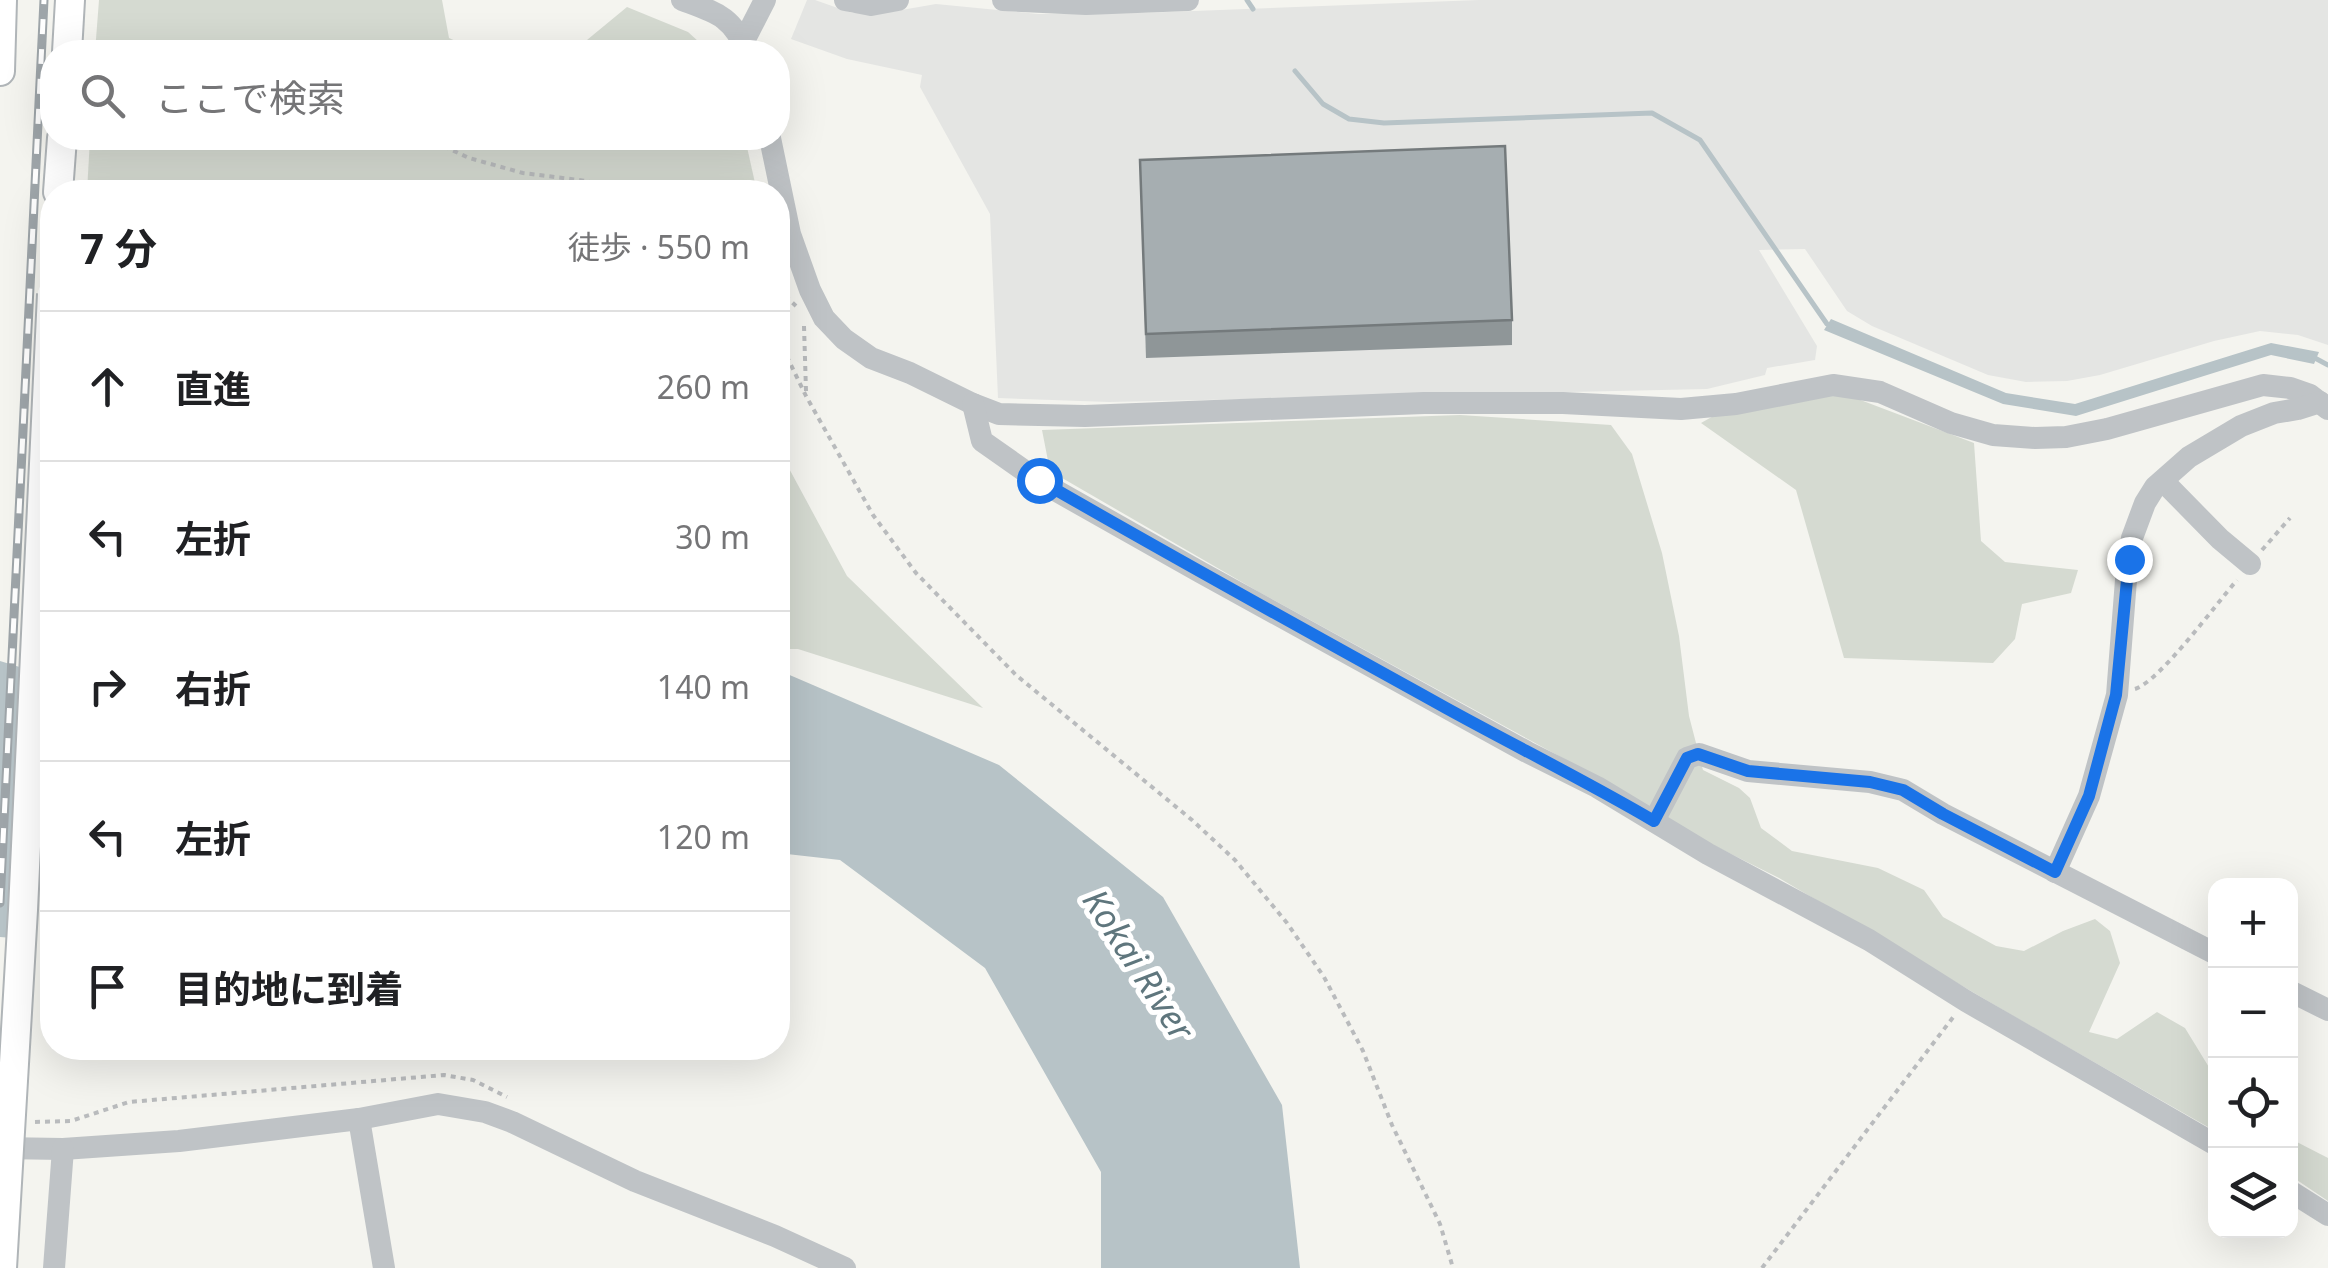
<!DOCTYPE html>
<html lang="ja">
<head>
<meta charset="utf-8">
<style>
	:root { --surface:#fff; --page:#f2f2f2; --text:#202124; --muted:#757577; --line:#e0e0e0 }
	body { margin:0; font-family:"Noto Sans","Noto Sans JP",sans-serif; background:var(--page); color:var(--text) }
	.controls { position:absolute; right:30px; bottom:30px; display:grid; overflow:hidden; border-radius:20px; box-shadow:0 10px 40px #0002 }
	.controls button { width:90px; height:90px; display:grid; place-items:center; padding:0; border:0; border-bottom:2px solid var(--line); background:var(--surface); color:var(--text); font:50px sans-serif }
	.stop { position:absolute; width:30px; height:30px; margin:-22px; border:8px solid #1a73e8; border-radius:50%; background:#fff }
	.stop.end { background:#1a73e8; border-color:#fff; box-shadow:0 2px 10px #0008 }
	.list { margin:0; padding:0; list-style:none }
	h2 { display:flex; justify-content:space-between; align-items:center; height:130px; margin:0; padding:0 40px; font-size:42px }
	h2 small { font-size:32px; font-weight:400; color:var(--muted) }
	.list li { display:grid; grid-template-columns:65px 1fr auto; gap:30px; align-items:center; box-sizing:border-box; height:150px; padding:0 40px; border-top:2px solid var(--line) }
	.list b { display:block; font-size:38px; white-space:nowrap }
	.list em { font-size:32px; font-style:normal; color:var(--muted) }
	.icon { flex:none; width:55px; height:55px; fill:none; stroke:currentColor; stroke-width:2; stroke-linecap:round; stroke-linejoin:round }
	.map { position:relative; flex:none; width:2328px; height:1268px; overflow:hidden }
	.search { position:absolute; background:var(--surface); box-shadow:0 10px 40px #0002; left:40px; top:40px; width:750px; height:110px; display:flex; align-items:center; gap:25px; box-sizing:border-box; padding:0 35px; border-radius:40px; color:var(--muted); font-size:38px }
	.panel { position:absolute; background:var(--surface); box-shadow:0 10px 40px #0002; left:40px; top:180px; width:750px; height:880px; border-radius:40px }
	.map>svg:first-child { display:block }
	.built { fill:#e4e5e3 }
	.green { fill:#d5dad1 }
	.water { fill:#b7c3c7 }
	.pier { fill:#f4f4ef }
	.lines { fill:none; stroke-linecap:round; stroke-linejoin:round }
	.stream { stroke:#b7c3c7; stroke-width:5 }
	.major-casing { stroke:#b0b5b8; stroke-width:32 }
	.path { stroke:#b9bbbd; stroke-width:4; stroke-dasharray:5 5; stroke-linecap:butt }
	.minor { stroke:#bfc3c6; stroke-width:22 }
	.major { stroke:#fff; stroke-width:28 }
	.rail-casing { stroke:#9ea5a9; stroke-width:9 }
	.rail { stroke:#fff; stroke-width:5; stroke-dasharray:15; stroke-linecap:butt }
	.major-bridge-casing { stroke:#b0b5b8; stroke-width:32; stroke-linecap:butt }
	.major-bridge { stroke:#fff; stroke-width:28 }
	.wall { fill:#8f9698 }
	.building { fill:#a6aeb1; stroke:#747a7c; stroke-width:2.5 }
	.route { stroke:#1a73e8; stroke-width:12 }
	.labels { text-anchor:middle; stroke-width:10; stroke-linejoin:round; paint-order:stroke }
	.water-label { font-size:35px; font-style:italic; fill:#5f767d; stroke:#fff }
</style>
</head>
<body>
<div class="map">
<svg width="2328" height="1268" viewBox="0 0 2328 1268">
	<rect width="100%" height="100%" fill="#f4f4ef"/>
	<!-- built -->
	<path class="built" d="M807,0h8l37,13 38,-1 46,-8 102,10 104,-1 337,-13h849v345l-30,-10 -38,-4 -46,10 -114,34 -33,6 -41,1 -38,-7 -116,-49 -25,-15 -42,-62 -46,1 58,96 -2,14 -48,8 -2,7 -58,14 -598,13 -111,-4 -8,-184 -70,-127 2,-12 -75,-16 -56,-20z"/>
	<!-- green -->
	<g class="green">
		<path d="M99,0h343l7,38 31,14h-385z"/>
		<path d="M627,7l61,25 22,20h-158l35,-12z"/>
		<path d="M90,138h655l12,54h-670z"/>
		<path d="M1842,393l132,50 7,98 24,21 73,8 -7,23 -49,11 -7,35 -22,24 -149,-5 -48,-168 -95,-67 16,-9z"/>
		<path d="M1460,415l151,10 21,29 30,99 17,83 10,80 14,54 36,18 11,10 11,30 31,23 86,17 46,22 19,27 53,29 28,5 39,-20 32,-12 15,12 10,32 -31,69 28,7 40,-27 28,16 30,49v54l-200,-114 -236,-139 -102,-51 -87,-54 -331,-181 -209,-121 -8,-41z"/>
		<path d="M778,448l69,128 136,132 -185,-59h-20z"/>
		<path d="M2291,1139l37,19v43l-37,-25z"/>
	</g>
	<!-- water -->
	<g class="water">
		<path d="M1831,319l175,74 69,11 196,-61 48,9 -5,12 -43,-9 -195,61 -73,-12 -179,-74z"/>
		<path d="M0,661l52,16v264l-52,-4z"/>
		<path d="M778,670l221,95 164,132 119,208 18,163h-199v-96l-116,-204 -145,-108 -62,-7z"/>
	</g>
	<!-- pier -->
	<path class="pier" d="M24,663l28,9 -10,273 -32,-2z"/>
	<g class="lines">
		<!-- stream -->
		<g class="stream">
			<path d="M1247,0l6,9"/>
			<path d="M1295,71l28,33 26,15 35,4 268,-10 48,27 127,184 6,2"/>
			<path d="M2313,357l15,8"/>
		</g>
		<defs>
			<g id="major">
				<path d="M67,52l3,-52"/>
				<path d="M0,71l2,-71"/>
				<path d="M58,192l4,-54"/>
			</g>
		</defs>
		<!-- major casing -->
		<use href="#major" class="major-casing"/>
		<!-- path -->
		<g class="path">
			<path d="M426,138l43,20 54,15 64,8 39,11"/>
			<path d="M778,289l18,17"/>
			<path d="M804,326l2,65"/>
			<path d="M778,338l28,58 67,119 43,58 100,102 176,145 43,40 52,63 37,54 39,74 29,74 48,99 13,44"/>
			<path d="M2262,550l28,-32"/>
			<path d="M2135,689c24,-7 82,-86 102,-109"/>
			<path d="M35,1122l36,-1 58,-19 315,-27 29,5 34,17"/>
			<path d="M1762,1268l192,-252"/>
		</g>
		<!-- minor -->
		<g class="minor">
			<path d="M682,0c35,13 50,16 65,52"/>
			<path d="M845,0l26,5 27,-5"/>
			<path d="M1003,0l83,4 102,-4"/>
			<path d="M743,43l22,-43"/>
			<path d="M770,138l20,96 20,56 14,28 20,21 27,19 39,15 63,31 26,10 86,2 339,-13h139l118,6 55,-5 97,-19 47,7 71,31 42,12 42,3 31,-1 41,-8 156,-44 27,3 20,7 18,14"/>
			<path d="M973,404l9,37 57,40 161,91 327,180 70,35 111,67 161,86 97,61 250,144"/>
			<path d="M2163,481l57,58 30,25"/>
			<path d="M1654,821l33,-63 12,-4 49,17 122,11 33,8 40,24 273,140"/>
			<path d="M2055,872l34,-76 28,-101 9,-115 6,-42 13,-35 10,-16 34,-30 52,-31 33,-13 24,-4 22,-7"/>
			<path d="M2290,991l38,19"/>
			<path d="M359,1119l25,149"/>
			<path d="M0,1148l63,1 116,-8 180,-22 79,-15 47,8 27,10 123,59 140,55 70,32"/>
			<path d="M2290,1191l38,24"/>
			<path d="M54,1268l9,-119"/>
		</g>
		<!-- major -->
		<use href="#major" class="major"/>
		<defs>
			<path id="rail" d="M0,903l44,-903"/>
		</defs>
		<!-- rail casing -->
		<use href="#rail" class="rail-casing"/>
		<!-- rail -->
		<use href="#rail" class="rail"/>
		<defs>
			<path id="major-bridge" d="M2,1268l21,-358 29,-616"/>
		</defs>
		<!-- major-bridge casing -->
		<use href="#major-bridge" class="major-bridge-casing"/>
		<!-- major-bridge -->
		<use href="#major-bridge" class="major-bridge"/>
	</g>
	<!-- wall -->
	<path class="wall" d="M1140,160l372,160v25l-366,13z"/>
	<!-- building -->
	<path class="building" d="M1505,146l7,174 -366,14 -6,-174z"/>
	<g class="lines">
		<!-- route -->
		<path class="route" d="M1039,480c135,78 271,153 407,228 69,38 140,73 208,113l33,-63 11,-4 50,17 122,11 33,8 40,24 112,58 34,-76 27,-101 13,-136"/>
	</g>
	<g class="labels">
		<!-- water labels -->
		<g class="water-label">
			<text transform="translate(1138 965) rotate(57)" y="12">Kokai River</text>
		</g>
	</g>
</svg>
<div class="controls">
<button>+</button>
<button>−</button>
<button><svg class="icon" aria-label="locate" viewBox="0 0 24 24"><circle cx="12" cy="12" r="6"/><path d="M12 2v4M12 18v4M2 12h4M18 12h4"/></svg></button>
<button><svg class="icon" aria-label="layers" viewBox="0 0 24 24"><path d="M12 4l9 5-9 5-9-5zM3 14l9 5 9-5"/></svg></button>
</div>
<div class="stop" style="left:1039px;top:480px"></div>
<div class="stop end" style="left:2129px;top:559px"></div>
<div class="search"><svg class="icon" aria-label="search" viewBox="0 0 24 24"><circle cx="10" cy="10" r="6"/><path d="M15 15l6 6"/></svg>ここで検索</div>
<section class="panel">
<h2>7 分<small>徒歩 · 550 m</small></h2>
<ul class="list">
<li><svg class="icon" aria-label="ahead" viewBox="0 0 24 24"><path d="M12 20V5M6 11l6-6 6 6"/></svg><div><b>直進</b></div><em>260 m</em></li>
<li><svg class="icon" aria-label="left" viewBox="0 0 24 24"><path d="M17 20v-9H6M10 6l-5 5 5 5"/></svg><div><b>左折</b></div><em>30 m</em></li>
<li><svg class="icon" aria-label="right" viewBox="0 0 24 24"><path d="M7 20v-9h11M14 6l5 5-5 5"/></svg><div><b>右折</b></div><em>140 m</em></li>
<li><svg class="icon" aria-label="left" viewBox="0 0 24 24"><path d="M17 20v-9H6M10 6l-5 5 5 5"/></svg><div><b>左折</b></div><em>120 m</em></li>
<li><svg class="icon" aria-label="arrive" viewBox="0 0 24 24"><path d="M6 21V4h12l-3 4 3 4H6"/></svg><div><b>目的地に到着</b></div></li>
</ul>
</section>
</div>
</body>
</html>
